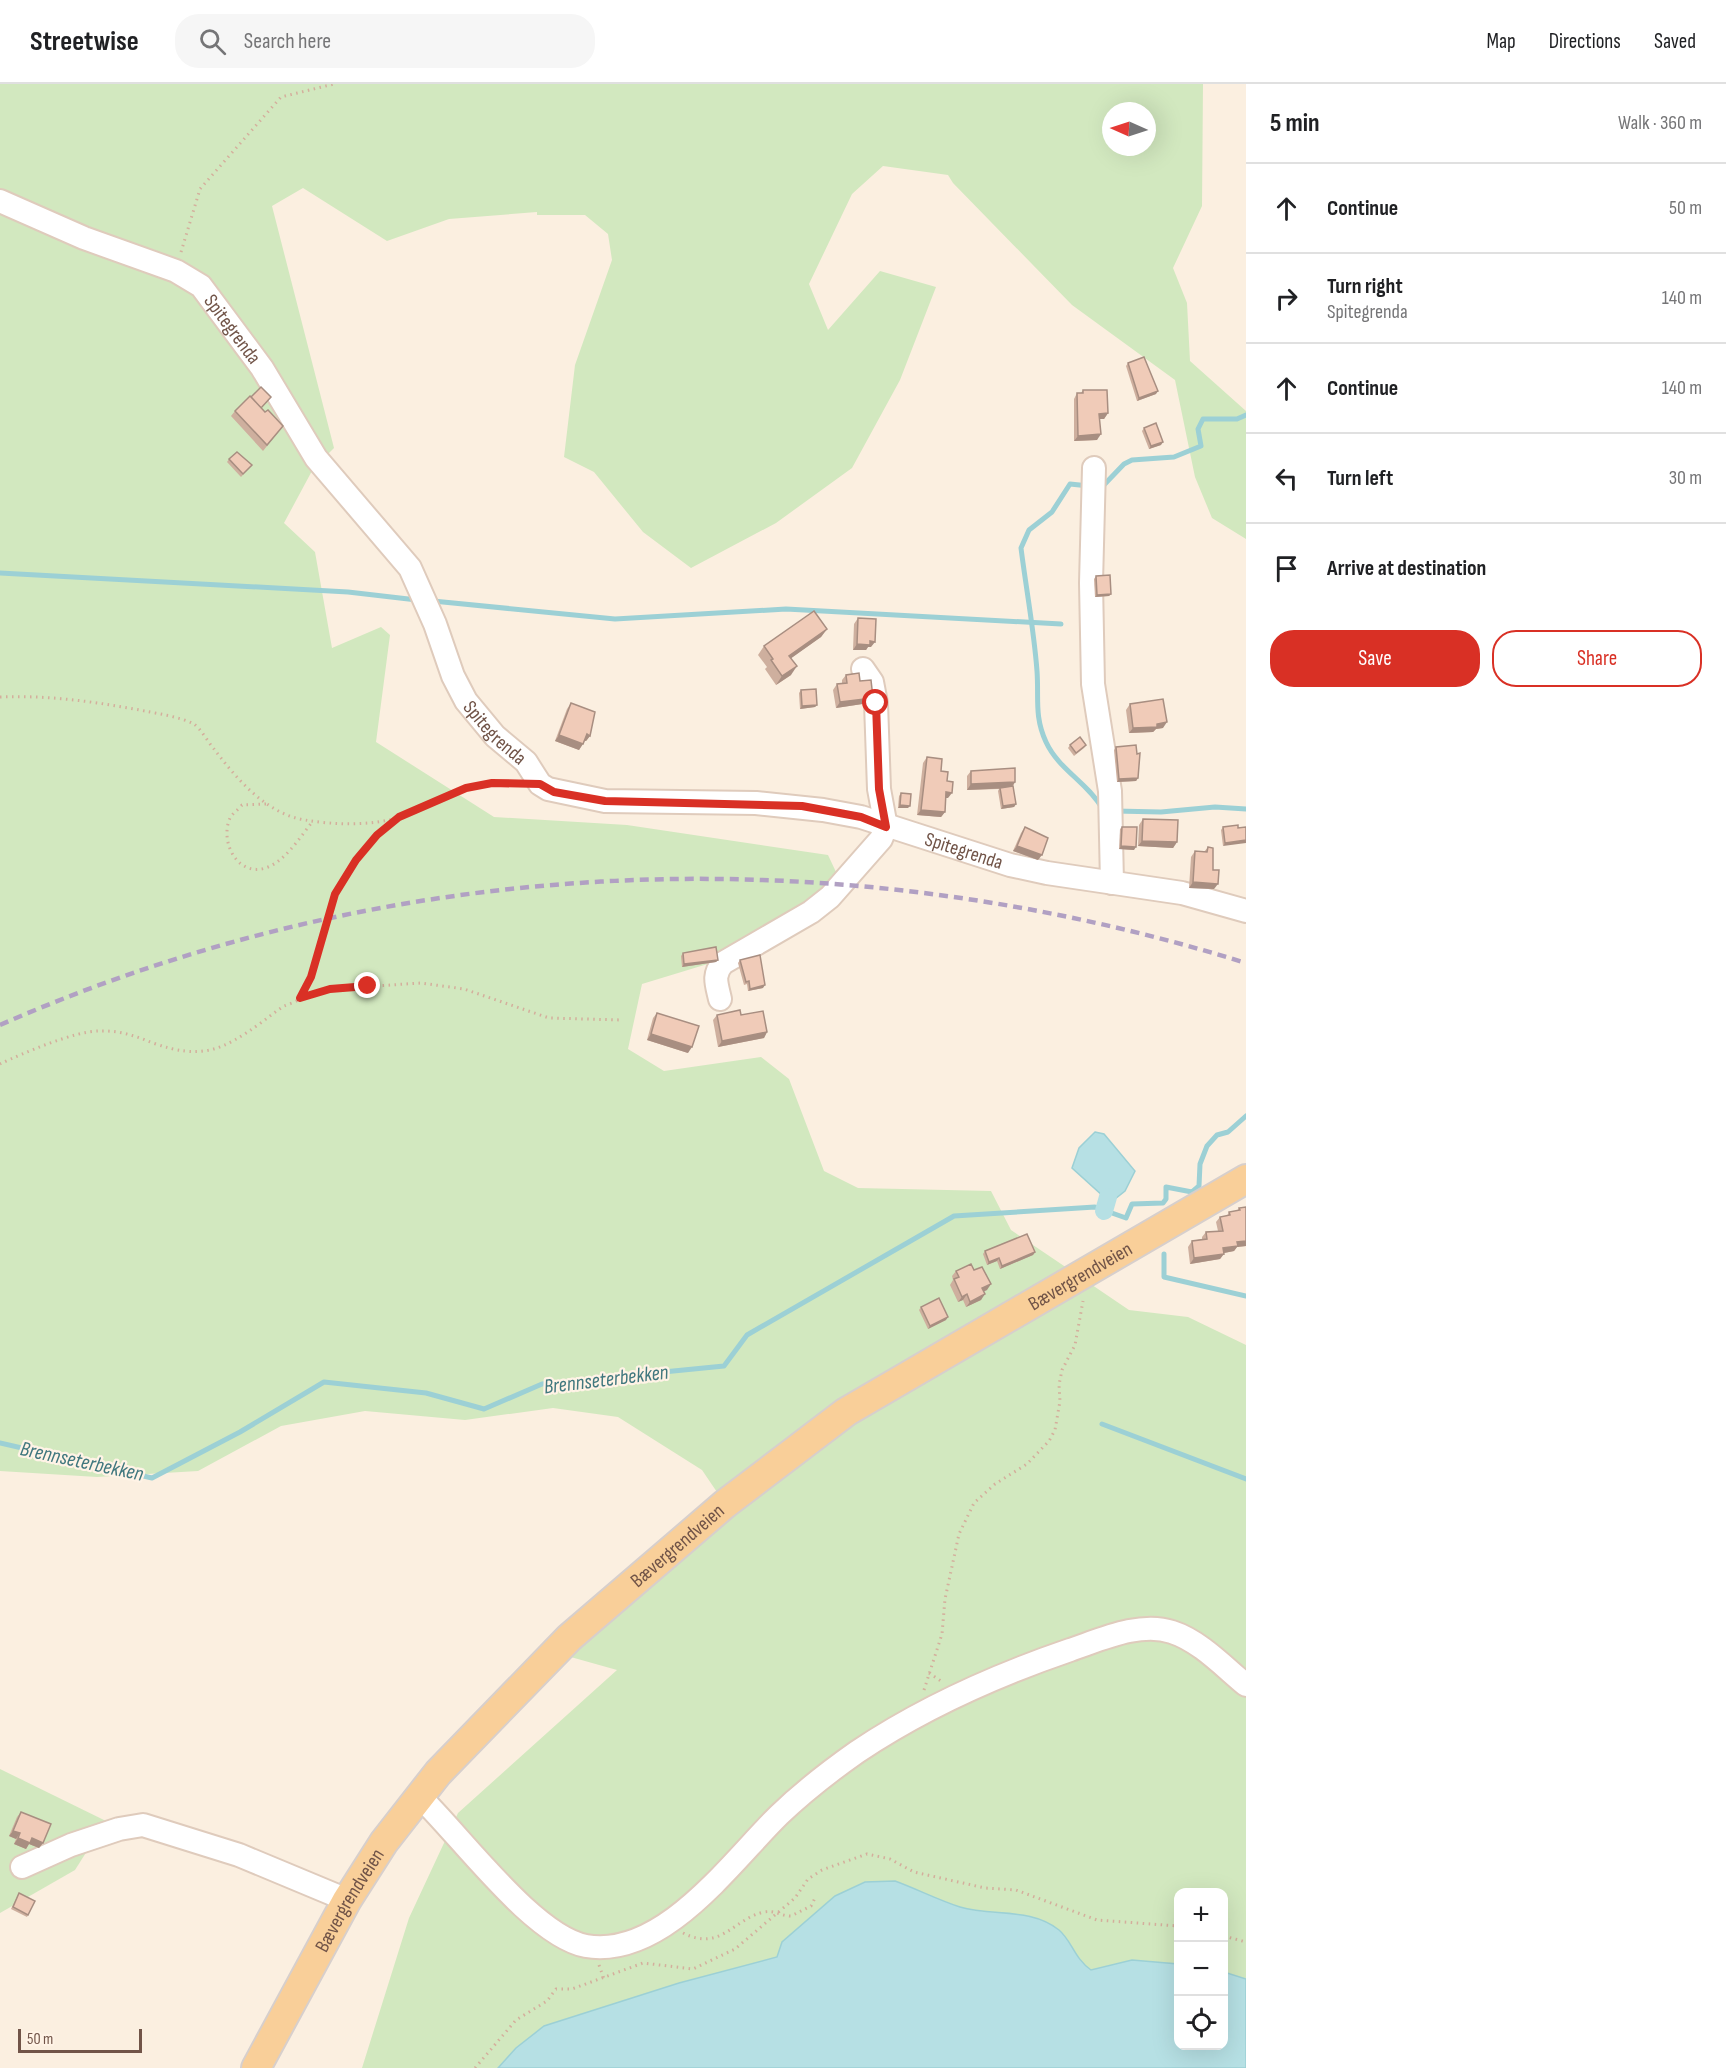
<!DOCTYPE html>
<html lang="en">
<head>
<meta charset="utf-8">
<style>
	:root { --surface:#fff; --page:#f6f6f6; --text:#202124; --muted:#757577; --line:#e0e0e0; --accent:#d93025 }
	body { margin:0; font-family:"Sofia Sans Condensed",sans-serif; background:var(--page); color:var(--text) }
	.controls { position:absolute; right:18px; bottom:18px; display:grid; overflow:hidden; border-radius:12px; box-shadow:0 6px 24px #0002 }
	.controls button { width:54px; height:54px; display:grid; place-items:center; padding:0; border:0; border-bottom:2px solid var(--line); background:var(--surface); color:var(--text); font:30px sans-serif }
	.compass { position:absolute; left:1102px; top:18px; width:54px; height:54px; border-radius:50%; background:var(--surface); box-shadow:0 6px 24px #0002; rotate:273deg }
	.scale { position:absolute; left:18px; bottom:15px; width:124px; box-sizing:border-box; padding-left:6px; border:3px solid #715448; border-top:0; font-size:16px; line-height:21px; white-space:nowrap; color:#715448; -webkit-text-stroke:4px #fff3e6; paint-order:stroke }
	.stop { position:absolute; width:18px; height:18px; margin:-14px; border:4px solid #d93025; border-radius:50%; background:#fff }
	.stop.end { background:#d93025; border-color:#fff; box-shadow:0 2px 6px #0008 }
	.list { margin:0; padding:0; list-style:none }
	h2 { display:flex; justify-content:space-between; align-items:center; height:78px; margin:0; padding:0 24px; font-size:26px }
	h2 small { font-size:20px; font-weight:400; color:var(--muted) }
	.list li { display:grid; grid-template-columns:39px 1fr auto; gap:18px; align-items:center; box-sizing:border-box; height:90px; padding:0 24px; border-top:2px solid var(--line) }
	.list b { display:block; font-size:22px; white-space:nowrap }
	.list p { margin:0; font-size:20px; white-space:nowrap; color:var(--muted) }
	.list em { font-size:20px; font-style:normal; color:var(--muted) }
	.actions { display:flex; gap:12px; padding:18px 24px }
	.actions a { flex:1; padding:14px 0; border:2px solid var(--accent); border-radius:24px; text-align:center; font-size:21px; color:var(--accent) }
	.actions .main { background:var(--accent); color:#fff }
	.icon { flex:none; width:33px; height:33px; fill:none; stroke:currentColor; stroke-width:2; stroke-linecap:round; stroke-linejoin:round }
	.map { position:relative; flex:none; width:1246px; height:1984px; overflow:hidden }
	header { display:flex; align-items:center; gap:36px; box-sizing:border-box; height:84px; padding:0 30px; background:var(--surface); border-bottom:2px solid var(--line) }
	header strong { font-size:28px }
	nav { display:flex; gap:33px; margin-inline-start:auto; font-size:21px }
	.search { width:420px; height:54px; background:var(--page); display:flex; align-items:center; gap:15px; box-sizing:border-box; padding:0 21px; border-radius:24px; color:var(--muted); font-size:22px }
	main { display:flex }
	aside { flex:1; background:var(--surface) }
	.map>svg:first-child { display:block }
	.green { fill:#d2e8bf; fill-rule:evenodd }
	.water { fill:#b6e0e4; stroke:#9cd0d5; stroke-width:1.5 }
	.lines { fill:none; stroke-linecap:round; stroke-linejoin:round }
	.stream { stroke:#9cd0d5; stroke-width:5 }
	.canal { stroke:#b6e0e4; stroke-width:18 }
	.minor-casing { stroke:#dfcbbc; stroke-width:26 }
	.major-casing { stroke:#d7cfcc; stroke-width:32 }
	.path { stroke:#d4ae9c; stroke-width:3; stroke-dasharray:1.5 4.5; stroke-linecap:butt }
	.minor { stroke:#fff; stroke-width:22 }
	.major { stroke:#f9cf99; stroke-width:28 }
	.rail { stroke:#b1a0c3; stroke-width:4.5; stroke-dasharray:9 6; stroke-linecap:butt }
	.wall { fill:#ceaf9e }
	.shaded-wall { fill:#a88e81 }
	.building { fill:#f0cbb8; stroke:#a88e81; stroke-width:1.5 }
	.route { stroke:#d93025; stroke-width:8 }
	.labels { text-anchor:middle; stroke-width:4.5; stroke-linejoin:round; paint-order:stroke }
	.street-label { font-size:20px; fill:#715448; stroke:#fff3e6 }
	.water-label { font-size:21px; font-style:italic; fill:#40777e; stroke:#fff3e6 }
</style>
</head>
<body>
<header>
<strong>Streetwise</strong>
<div class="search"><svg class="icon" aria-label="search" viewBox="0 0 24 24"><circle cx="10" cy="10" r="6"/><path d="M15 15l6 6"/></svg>Search here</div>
<nav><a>Map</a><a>Directions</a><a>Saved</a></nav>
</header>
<main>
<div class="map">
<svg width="1246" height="1984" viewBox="0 0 1246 1984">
	<rect width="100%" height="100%" fill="#fbefe0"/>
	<!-- green -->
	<g class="green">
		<path d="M0,0h1203l-1,122 -29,62 14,35 3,58 56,50v128l-34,-21 -17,-41 -20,-97 -103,-75 -119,-122 -5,-8 -65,-9 -31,28 -43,90 19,46 52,-59 56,16 -36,93 -48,88 -76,55 -85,45 -48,-36 -49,-60 -30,-15 11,-92 37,-105 -4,-26 -23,-19h-48v-3l-88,7 -62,22 -84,-53 -31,18 62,242 -21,21 -29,54 31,29 17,96 49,-21 9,8 -14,107 118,75 133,8 201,30 16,34 -120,70 -82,25 -14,65 36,22 97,-14 28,22 35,92 34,17 133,3 20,39 118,80 59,7 58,28v634l-22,-7v-80h-46v72l-46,-4 -41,10c-17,-12 -19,-29 -32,-40 -29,-23 -66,-13 -99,-23 -22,-7 -43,-18 -65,-26l-88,40 -25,21 -5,15 -98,26 -135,43 -28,22 -18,20h-136l47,-150 49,-105 159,-143 -57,-16 161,-156 -19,-28 -84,-53 -65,-9 -88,12 -100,-9 -84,15 -83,45 -101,6 -97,-6zM1111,27h36v36h-36z"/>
		<path d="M0,1685l106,52 -31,49 -75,43z"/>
	</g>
	<!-- water -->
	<g class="water">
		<path d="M1095,1048l9,2 31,37 -10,20 -10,8 -12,-3 -31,-28 7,-20z"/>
		<path d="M895,1797c22,8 43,19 65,26 33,10 70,0 99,23 13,11 15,28 32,40l41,-10 46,4v82h46v-74l22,7v89h-748l18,-20 28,-22 135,-43 98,-26 5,-15 53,-46 30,-14z"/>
	</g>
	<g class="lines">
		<!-- stream -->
		<g class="stream">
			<path d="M1089,402l-19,-2 -18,28 -23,18 -8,18c5,40 13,82 16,123 2,27 -3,45 9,71 13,28 41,40 56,66"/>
			<path d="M1101,404l23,-24 8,-4 42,-3 27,-11 -3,-17 5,-10h34l9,-4"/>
			<path d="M0,489l348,19 69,8"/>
			<path d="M433,517l182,18 171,-10 275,15"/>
			<path d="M1115,727l46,1 54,-5 31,2"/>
			<path d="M1164,1170v23l82,19"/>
			<path d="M1102,1340l144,55"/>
			<path d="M0,1359l152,35 88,-46 84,-50 102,11 58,16 58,-25 182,-18 23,-31 207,-119 141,-9 31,11 6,-14 31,-1 3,-4v-12l26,5 7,-6 1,-22 7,-18 10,-11 11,-3 18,-16"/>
		</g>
		<!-- canal -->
		<path class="canal" d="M1104,1127l4,-14"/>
		<defs>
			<g id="minor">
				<path id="s1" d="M0,117l84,37 92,33 25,15 61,82 54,90 94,110 25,56 18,52 13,25 29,35 31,26 14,22 8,5 57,12 151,2 67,7 38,7 149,48 37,8 135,20 64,18"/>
				<path d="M1094,384l-3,115 2,101 17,107 2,92"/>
				<path d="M720,915c-3,-14 -8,-24 3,-36l88,-51 19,-15 51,-58 5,-12 -7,-38 -3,-86 -4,-21 -9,-13"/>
				<path d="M419,1712c41,39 114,140 167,150 77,13 145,-84 193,-131 24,-23 51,-44 78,-63 67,-45 137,-76 213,-102 30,-10 70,-29 102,-18 28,9 52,35 74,53"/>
				<path d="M22,1783l49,-22 48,-16 24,-4 96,30 108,45"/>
			</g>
			<g id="major">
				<path id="s2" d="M256,1984l91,-168 37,-58 54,-69 131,-135 156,-134 121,-92 400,-233"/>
			</g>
		</defs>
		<!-- minor casing -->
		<use href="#minor" class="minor-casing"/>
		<!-- major casing -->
		<use href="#major" class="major-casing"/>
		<!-- path -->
		<g class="path">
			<path d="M181,168l19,-63 81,-92 53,-13"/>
			<path d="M0,613c49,-2 97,5 145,14 15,3 35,6 49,13 7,5 14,18 20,25 22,29 52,65 91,71 29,5 67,6 96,-3 40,-14 71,-39 116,-33"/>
			<path d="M266,720l-24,1c-3,4 -10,9 -12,13 -11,25 9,61 38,49 19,-8 32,-30 45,-46"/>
			<path d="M300,914l30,-9 91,-6 43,6 85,29 73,2"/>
			<path d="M0,980c23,-11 75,-33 99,-33 19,-1 37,5 54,12 48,17 69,8 109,-21 7,-5 14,-11 22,-16 5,-2 13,-4 16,-8 17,-16 27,-80 35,-104 11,-30 39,-57 63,-76"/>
			<path d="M929,1589l12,8"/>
			<path d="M924,1606l18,-56 3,-35 14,-65 15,-31 21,-19 32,-20 22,-23 6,-11 5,-29 -1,-16 3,-15 13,-25 8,-44"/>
			<path d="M683,1849c38,19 50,-14 81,-21 11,-2 17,4 27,4l20,-10 5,-10"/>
			<path d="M1224,1852l22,6"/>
			<path d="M599,1881l5,14"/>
			<path d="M475,1984l41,-48 31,-19 9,-12h16l71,-26 50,6 42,-20 60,-51 13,-19 14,-9 45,-16 23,5 24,13 71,16 31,2 81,30 81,6"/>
		</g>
		<!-- minor -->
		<use href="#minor" class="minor"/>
		<!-- major -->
		<use href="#major" class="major"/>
		<!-- rail -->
		<path class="rail" d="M0,941c396,-174 835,-190 1246,-62"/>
	</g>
	<!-- wall -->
	<g class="wall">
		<path d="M1128,279l28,31 -19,7 -11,-35z"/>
		<path d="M1083,306l25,23 -4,6h-4l-3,21 -23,1v-42l3,-6h4z"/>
		<path d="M251,313l18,3 -8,8 18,23 -16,20 -32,-35 4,-5z"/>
		<path d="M1144,344l17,17 -12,4 -7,-18z"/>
		<path d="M229,375l23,6 -11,12 -14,-15z"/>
		<path d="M1096,492l15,18 -2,2 -14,1 -1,-18z"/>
		<path d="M858,534l13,29h-3l-2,3h-13l1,-26z"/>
		<path d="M827,545l-6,8 -30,21v17l-15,10 -11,-16 2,-2 -9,-12 6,-9z"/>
		<path d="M846,591l14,6 9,22 -33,5 -3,-18 4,-6h5v-4z"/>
		<path d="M801,606l16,15 -2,2 -15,2 -1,-16z"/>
		<path d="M571,619l19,33 -4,5h-2l-5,9 -24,-9 12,-32z"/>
		<path d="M1130,620l33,24 -7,1 -3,3 -24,1 -3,-23z"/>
		<path d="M1070,661h16l-2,3 -10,8 -6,-8z"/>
		<path d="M1116,663l21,7 1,24 -2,3 -19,1 -3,-32z"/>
		<path d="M927,673l14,14 7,27h-2l-1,14 -4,5 -24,-2 6,-52z"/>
		<path d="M971,687l44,11 -2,4 3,18 -2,3 -13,2 -3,-18 1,-2 -32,1v-14z"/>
		<path d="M901,709l7,15h-10l1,-12z"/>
		<path d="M1143,735l34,23 -4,6 -35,-2 1,-21z"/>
		<path d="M1025,743l13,33 -25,-9 8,-18z"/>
		<path d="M1122,743l12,23 -15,-1 1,-20z"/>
		<path d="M1223,743l15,1 -15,18 -2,-16z"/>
		<path d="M1208,763l5,23 1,19 -25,-1 2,-31 4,-6 9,1z"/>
		<path d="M683,869l35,7 -2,2 -34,5 -1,-11z"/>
		<path d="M740,876l23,28 -15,3 -1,-7 -3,1 -6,-22z"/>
		<path d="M657,929l31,40 -41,-13 6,-22z"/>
		<path d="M717,931h24l26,17 -3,6 -46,9 -5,-27z"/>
		<path d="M1246,1123v39l-9,1 -3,4 -10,2 -4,6 -30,5 -2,-17 4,-6 10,-2v-2l4,-5 12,-1 -2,-9 4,-5 7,-1 2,-4 8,-1 2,-3z"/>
		<path d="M985,1167l50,1 -2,3 -33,14 -3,-8 -10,4 -4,-11z"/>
		<path d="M974,1186l13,20 -3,1 -3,9 -15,7 -3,-7 -5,2 -8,-17 3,-5 -1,-4 4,-5z"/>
		<path d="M921,1223l25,13 -18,9 -9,-19z"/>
		<path d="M21,1728l22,31 -4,5 -10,-4 -3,5 -12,-5 2,-5 -7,-3 8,-19z"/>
		<path d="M19,1809l9,22 -1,2 -16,-8z"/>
	</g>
	<!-- shaded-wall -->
	<g class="shaded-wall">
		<path d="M1158,307l-2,3 -19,7 2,-3z"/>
		<path d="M1108,329l-4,6h-9l4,-5z"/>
		<path d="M1101,350l-4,6 -23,1 4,-5z"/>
		<path d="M1163,358l-2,3 -12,4 2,-3z"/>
		<path d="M1111,510l-2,2 -14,1 2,-2z"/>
		<path d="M827,545l-6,8 -38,27 6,-8z"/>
		<path d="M870,557l5,1 -4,5h-3l-2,3h-13l4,-6z"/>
		<path d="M797,582l-6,9 -15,10 6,-9z"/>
		<path d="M873,614l-4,5 -33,5 4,-6z"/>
		<path d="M817,621l-2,2 -15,2 2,-3z"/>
		<path d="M1167,638l-4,6 -7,1 -3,3 -24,1 4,-5z"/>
		<path d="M587,650l3,2 -4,5 -3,-1z"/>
		<path d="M559,651l24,9 -4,6 -24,-9z"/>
		<path d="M1138,694l-2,3 -19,1 2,-3z"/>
		<path d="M1015,698l-4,6 -44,2 4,-6z"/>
		<path d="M946,708l6,1 -4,5h-5z"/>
		<path d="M1016,720l-2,3 -13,2 2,-3z"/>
		<path d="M900,721l10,1 -2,2h-10z"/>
		<path d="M921,726l24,2 -4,5 -24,-2z"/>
		<path d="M1246,756v3l-23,3 2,-3z"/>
		<path d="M1142,757l35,1 -4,6 -35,-2z"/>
		<path d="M1017,762l25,9 -4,5 -25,-9z"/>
		<path d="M1121,762l15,1 -2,3 -15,-1z"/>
		<path d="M1193,798l25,2 -4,5 -25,-1z"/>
		<path d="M718,876l-2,2 -34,5 2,-3z"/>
		<path d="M765,901l-2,3 -15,3 2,-2z"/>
		<path d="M767,948l-3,6 -46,9 4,-6z"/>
		<path d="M651,950l41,13 -4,6 -41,-13z"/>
		<path d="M1246,1157v5l-9,1 -3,4 -15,3 4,-6 14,-6z"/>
		<path d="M1035,1168l-2,3 -33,14 2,-3z"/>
		<path d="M1224,1170l-4,5 -30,5 4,-6z"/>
		<path d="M999,1174l-2,3 -10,4 2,-3z"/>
		<path d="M991,1200l-4,6 -9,4 4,-6z"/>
		<path d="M967,1210l-4,6 -5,2 4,-5z"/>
		<path d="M985,1210l-4,6 -15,7 4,-5z"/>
		<path d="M948,1233l-2,3 -18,9 2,-3z"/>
		<path d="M13,1747l7,2 -4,6 -7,-3z"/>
		<path d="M18,1754h14l11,5 -4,5 -10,-4 -3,5 -12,-5z"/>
	</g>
	<!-- building -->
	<g class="building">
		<path d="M1144,273l14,34 -19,7 -11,-35z"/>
		<path d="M261,303l10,10 -10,11 -10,-11z"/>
		<path d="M1083,306h24l1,23 -9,1 2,20 -23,2 -1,-43h6z"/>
		<path d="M250,312l15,16 3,-2 15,16 -16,19 -32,-34z"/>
		<path d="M1156,339l7,19 -12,4 -7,-18z"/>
		<path d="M237,368l15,13 -9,9 -14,-15z"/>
		<path d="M1110,491l1,19 -14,1 -1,-19z"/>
		<path d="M814,527l13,18 -38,27 8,10 -15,10 -11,-16 2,-1 -9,-13z"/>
		<path d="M858,534l18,1 -1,23 -5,-1v4l-13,-1z"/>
		<path d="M859,589l1,8 11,-1 2,18 -33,4 -3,-18 10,-1 -1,-8z"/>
		<path d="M816,605l1,16 -15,1 -1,-16z"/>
		<path d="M1163,615l4,23 -10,2v3l-24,1 -3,-24z"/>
		<path d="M571,619l24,9 -5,24 -3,-2 -4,10 -24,-9z"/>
		<path d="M1080,653l6,8 -10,8 -6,-8z"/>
		<path d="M1136,661l1,9 3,-1 -2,25 -19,1 -3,-32z"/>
		<path d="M927,673l15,2 -1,12 7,1 -1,9 6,1 -1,11 -6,-1 -1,20 -24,-2z"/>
		<path d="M1015,684v14l-44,2v-13z"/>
		<path d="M1013,702l3,18 -13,2 -3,-18z"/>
		<path d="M901,709l10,1 -1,12 -10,-1z"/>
		<path d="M1143,735l35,1 -1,22 -35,-1z"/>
		<path d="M1238,741v3l8,-1v13l-21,3 -2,-16z"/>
		<path d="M1025,743l23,11 -6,17 -25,-9z"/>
		<path d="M1122,743h15l-1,20 -15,-1z"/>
		<path d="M1208,763l5,1v22h6l-1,14 -25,-2 2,-31 12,1z"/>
		<path d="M716,863l2,13 -34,4 -1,-11z"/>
		<path d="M760,871l5,30 -15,4 -1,-8 -3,1 -6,-22z"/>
		<path d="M740,926l1,5 22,-4 4,21 -45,9 -5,-26z"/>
		<path d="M657,929l42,13 -7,21 -41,-13z"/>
		<path d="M1246,1123v34l-9,1 1,4 -15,2 1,6 -30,4 -2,-17 15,-2 -1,-7 17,-1 -3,-14 10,-2 -1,-3 11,-2 -1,-2z"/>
		<path d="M1027,1150l8,18 -33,14 -3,-8 -10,4 -4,-11z"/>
		<path d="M971,1180l3,6 8,-3 9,17 -9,4 3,6 -15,8 -3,-8 -5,3 -8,-18 5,-2 -3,-6z"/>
		<path d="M939,1214l9,19 -18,9 -9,-19z"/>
		<path d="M21,1728l30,12 -8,19 -11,-5 -2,5 -12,-5 2,-5 -7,-2z"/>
		<path d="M19,1809l16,8 -7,14 -15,-8z"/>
	</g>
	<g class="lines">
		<!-- route -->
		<path class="route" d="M368,902l-38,3 -30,9 11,-21 24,-83 21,-34 21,-25 22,-18 67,-29 26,-5 48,1 14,8 51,9 197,5 59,11 25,10 -7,-38 -3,-86"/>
	</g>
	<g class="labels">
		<!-- street labels -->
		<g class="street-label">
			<text dy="7" stroke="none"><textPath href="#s1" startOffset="272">Spitegrenda</textPath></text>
			<text dy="7" stroke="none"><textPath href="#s1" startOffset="758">Spitegrenda</textPath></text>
			<text dy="7" stroke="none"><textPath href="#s1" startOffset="1260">Spitegrenda</textPath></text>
			<text dy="7" stroke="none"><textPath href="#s2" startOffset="1164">Bævergrendveien</textPath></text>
			<text dy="7" stroke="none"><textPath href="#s2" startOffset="678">Bævergrendveien</textPath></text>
			<text dy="7" stroke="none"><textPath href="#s2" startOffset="192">Bævergrendveien</textPath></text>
		</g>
		<!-- water labels -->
		<g class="water-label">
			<text transform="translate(606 1295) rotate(-7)" y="7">Brennseterbekken</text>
			<text transform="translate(82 1377) rotate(12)" y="7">Brennseterbekken</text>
		</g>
	</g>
</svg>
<div class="controls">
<button>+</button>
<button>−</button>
<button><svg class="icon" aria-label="locate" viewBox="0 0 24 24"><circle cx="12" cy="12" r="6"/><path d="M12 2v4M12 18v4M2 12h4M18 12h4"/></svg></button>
</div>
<svg class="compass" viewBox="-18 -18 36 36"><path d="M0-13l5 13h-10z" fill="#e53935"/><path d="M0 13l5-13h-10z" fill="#757577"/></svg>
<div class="scale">50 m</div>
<div class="stop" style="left:876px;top:619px"></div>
<div class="stop end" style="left:368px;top:902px"></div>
</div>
<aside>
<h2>5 min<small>Walk · 360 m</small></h2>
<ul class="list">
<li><svg class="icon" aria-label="ahead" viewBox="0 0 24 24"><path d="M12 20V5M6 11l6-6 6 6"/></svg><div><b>Continue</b></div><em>50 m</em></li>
<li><svg class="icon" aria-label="right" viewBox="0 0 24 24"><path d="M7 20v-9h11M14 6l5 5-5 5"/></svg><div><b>Turn right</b><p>Spitegrenda</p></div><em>140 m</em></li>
<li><svg class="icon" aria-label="ahead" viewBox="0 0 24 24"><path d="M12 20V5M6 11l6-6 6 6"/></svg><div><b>Continue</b></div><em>140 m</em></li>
<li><svg class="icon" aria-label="left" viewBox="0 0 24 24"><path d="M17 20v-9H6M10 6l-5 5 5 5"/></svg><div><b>Turn left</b></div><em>30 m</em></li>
<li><svg class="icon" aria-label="arrive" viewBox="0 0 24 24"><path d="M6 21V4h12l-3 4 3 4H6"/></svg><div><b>Arrive at destination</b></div></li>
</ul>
<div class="actions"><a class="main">Save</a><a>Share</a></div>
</aside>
</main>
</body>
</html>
